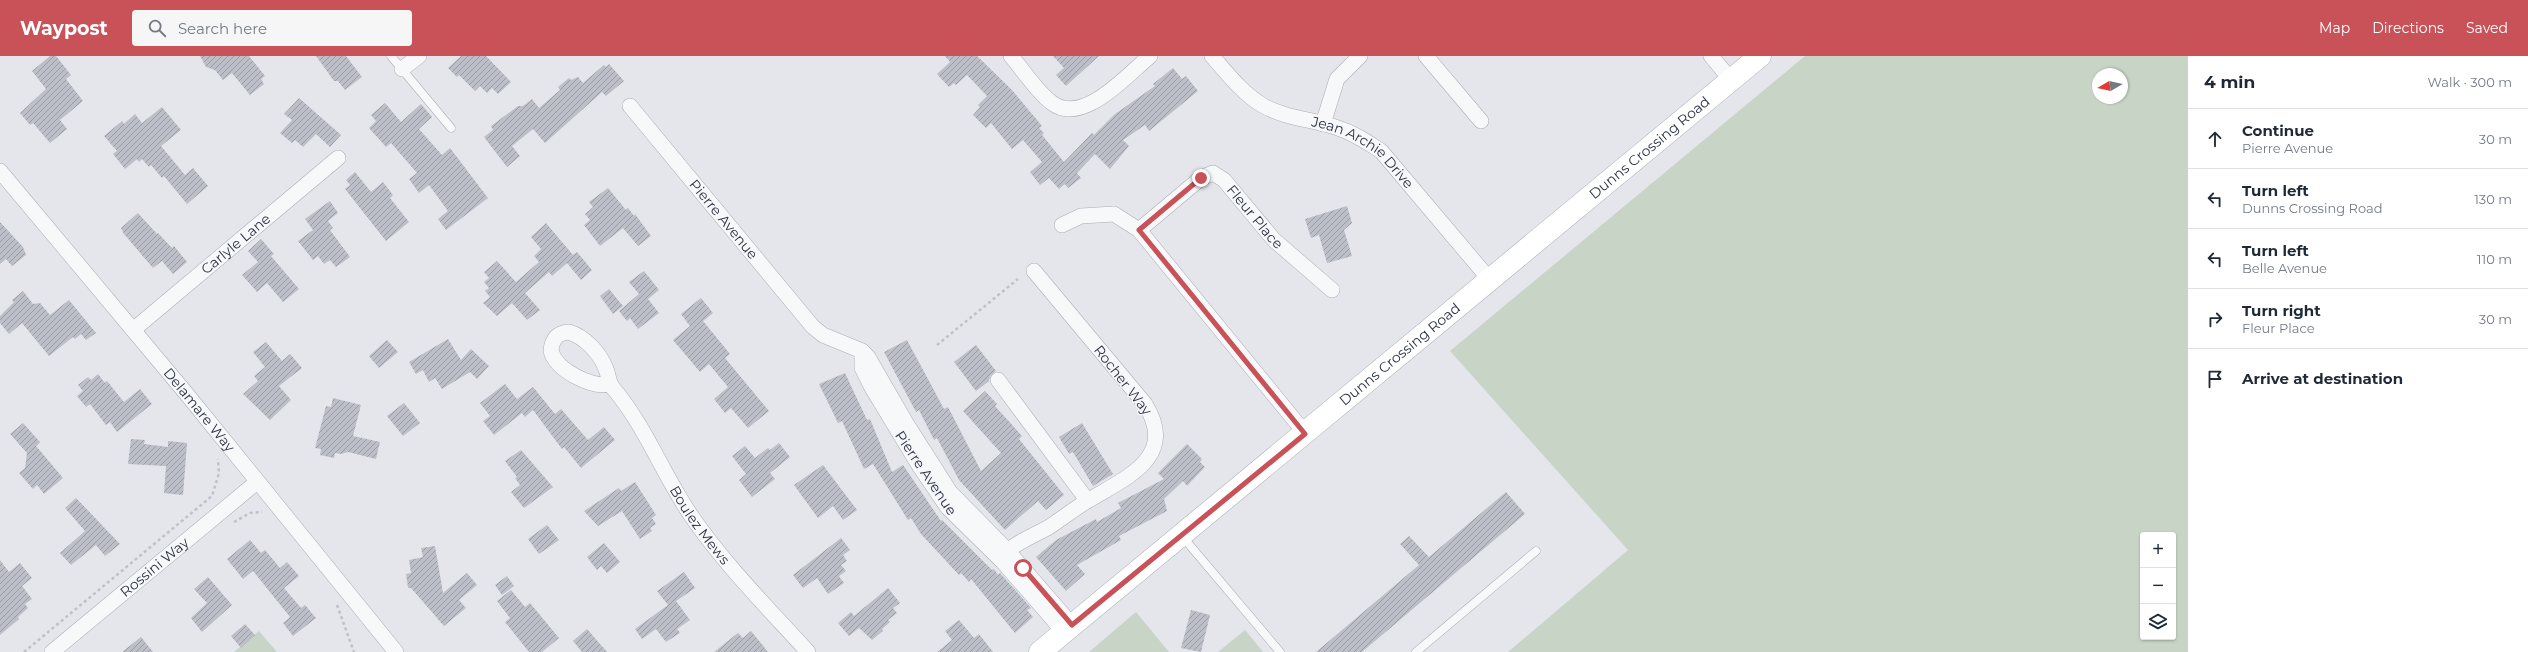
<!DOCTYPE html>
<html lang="en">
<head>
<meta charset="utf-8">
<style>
	:root { --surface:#fff; --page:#f6f6f7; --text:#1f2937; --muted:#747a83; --line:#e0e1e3; --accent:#c95158 }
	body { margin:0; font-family:Montserrat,sans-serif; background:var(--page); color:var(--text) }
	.controls { position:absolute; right:12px; bottom:12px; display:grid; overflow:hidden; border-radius:4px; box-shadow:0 1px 3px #0004 }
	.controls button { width:36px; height:36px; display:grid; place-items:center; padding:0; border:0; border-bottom:1px solid var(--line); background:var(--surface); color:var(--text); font:20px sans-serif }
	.compass { position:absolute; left:2092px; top:12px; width:36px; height:36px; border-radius:50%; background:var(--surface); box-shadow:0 1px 3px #0004; rotate:261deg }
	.stop { position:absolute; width:12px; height:12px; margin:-9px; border:3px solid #c95158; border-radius:50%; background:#fff }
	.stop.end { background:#c95158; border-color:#fff; box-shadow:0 1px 4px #0008 }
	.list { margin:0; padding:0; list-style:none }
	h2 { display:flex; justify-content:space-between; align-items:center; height:52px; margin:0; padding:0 16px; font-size:17px }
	h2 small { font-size:13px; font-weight:400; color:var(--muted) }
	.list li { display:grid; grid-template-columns:26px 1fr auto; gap:12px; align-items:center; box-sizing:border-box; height:60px; padding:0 16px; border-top:1px solid var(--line) }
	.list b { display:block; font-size:15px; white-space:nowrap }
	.list p { margin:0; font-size:13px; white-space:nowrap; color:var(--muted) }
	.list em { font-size:13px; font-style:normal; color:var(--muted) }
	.icon { flex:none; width:22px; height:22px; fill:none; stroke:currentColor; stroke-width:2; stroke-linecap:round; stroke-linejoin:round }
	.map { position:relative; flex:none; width:2188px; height:596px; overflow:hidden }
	header { display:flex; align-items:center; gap:24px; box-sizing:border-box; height:56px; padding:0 20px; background:var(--accent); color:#fff }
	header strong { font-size:19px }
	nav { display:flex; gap:22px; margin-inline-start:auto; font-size:14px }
	.search { width:280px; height:36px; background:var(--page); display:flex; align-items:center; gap:10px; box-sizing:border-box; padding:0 14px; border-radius:4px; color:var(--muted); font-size:15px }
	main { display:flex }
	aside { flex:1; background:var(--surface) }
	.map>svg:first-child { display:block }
	.green { fill:#c8d5c6; fill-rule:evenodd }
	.building { fill:url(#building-hatch) }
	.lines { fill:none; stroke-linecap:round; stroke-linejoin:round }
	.lane-casing { stroke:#a9adb5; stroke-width:9 }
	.street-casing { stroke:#a9adb5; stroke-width:16 }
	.secondary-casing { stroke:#a9adb5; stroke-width:23 }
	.path { stroke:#bec1c7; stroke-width:2.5; stroke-dasharray:3 3; stroke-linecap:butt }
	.lane { stroke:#f7f8fa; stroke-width:8 }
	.street { stroke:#f7f8fa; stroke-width:15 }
	.secondary { stroke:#fff; stroke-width:22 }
	.route { stroke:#c95158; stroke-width:5 }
	.labels { text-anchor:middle; stroke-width:3; stroke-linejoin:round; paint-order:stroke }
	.street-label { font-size:14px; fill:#2c3343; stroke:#f4f6f9 }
</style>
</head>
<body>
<header>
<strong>Waypost</strong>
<div class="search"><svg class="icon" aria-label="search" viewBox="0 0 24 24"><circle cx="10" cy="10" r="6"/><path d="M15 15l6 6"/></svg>Search here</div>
<nav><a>Map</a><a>Directions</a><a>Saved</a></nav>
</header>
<main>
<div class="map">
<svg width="2188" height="596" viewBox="0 0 2188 596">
	<defs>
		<pattern id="building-hatch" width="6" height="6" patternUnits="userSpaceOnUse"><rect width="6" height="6" fill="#bcbfc8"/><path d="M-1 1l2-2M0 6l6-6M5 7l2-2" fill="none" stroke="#999ca4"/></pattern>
	</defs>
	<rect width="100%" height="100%" fill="#e4e6eb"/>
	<!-- green -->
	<g class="green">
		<path d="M1805,0h383v596h-680l120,-102 -178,-199zM2098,18h24v24h-24zM2143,479h30v102h-30z"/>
		<path d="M1136,556l33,40h-80z"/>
		<path d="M1245,574l18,22h-45z"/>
		<path d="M259,575l18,21h-43z"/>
	</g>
	<!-- building -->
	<g class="building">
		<path d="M50,0h6l15,19 -5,4 17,22 -23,19 7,9 -17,14 -17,-20 -3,2 -10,-12 26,-24 -14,-18z"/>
		<path d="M200,0h49l16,20 -4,3 3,5 -14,11 -18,-22 -9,7 -8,-10 -9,-3z"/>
		<path d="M316,0h30l16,21 -17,13 -7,-9h-4z"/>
		<path d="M461,0h25l25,26 -13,12 -6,-6 -5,5 -7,-7 -5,5 -16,-16 -2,2 -9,-9z"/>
		<path d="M945,0h32l35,34 30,36 -3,2 5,5 -2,2 22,27 28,-29 2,2 21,-21 40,-28 -2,-2 20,-16 9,11 4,-3 12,15 -49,40 -4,-6 -22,15 6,6 -19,23 -15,-15 -18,19 4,5 -13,10 -3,-4 -6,5 -10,-11 -9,7 -10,-13 12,-10 -19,-22 -11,9 -21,-26 -5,5 -13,-13 7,-8 -2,-2 9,-9 -20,-21 -11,10 -2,-2 -5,4 -12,-13 13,-12z"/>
		<path d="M1053,0h46l-33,30 -10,-11 8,-7z"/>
		<path d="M609,8l15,17 -18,15 -4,-4 -57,51 -12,-14 -21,17 8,10 -13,11 -23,-30 9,-7 -2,-4 27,-20h5l9,-7 7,9 21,-18 -2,-3 11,-9 2,2 7,-3 5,6 21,-18 2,2z"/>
		<path d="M299,42l42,37 -11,12 -14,-13 -13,13 -8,-7 -3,3 -12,-10 12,-13 -8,-6z"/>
		<path d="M385,47l16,19 20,-18 11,13 -13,12 23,26 8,-7 38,50 -42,32 -8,-11 10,-8 -19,-26 -10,8 -10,-14 8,-6 -26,-30 -5,4 -17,-19 7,-7 -5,-6z"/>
		<path d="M162,51l19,23 -20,16 24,29 8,-7 15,18 -21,18 -23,-28 -2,2 -11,-13 -2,2 -7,-8 -3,3 -2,-3 -12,10 -12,-15 4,-3 -13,-15 18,-15 2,3 11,-10 7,9z"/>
		<path d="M355,116l16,20 12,-10 10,13 -3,3 19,24 -23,19 -41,-52 5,-4 -4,-5z"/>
		<path d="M608,132l18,22 2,-2 6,8 1,-2 16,22 -13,10 -15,-18 -23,18 -16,-21 6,-5 -5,-6 8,-7 -4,-5z"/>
		<path d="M330,145l8,12 -10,8 5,7 -3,2 20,27 -14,10 -6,-7 -6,4 -6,-8 -5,4 -15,-19 15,-11 -8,-11z"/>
		<path d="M1347,150l5,17 -8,7 8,26 -25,7 -8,-28 -8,3 -6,-19z"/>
		<path d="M138,157l19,21 1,-1 14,15 2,-2 13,16 -14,12 -11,-13 -9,7 -29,-34 -3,-6z"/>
		<path d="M0,166l23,25 3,8 -14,11 -6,-7 -6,5z"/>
		<path d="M546,167l27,32 4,-3 15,18 -11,10 -14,-17 -15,13 -3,-4 -24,21 15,17 -13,10 -15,-17 -15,13 -14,-13 7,-6 -5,-6 4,-3 -5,-6 5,-4 -5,-6 13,-11 19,21 23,-20 -5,-6 7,-7 -10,-12z"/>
		<path d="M261,183l13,15 -3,2 28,33 -16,13 -16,-19 -10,9 -15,-17 16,-13 -10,-11z"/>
		<path d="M644,215l15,19 -11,9 11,14 -21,16 -8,-11 -3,3 -8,-10 20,-17 -10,-12z"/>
		<path d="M609,233l14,17 -10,8 -13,-18z"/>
		<path d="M23,235l10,13 7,-1 10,12 19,-15 27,33 -10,7 -5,-6 -6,5 -2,-2 -24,19 -27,-33 -13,11 -9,-11v-7l14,-14 -2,-2z"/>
		<path d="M701,242l12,15 -10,8 27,33 -5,4 44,53 -21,17 -17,-20 -6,5 -11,-14 14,-12 -19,-23 -9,8 -27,-32 17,-14 -9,-12z"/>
		<path d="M448,283l13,21 10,-11 18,17 -12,13 -7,-7 -28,17 -7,-11 -6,4 -6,-12 -7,4 -7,-12z"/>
		<path d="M387,284l11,12 -19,16 -10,-12z"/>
		<path d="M907,284l37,69 4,-2 33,64 20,-18 -38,-42 22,-20 12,13 -2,2 27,30 -3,3 45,56 -18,15 -8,-9 -33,29 -46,-50 -22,-42 -3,2 -15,-30 -3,2 -32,-60z"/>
		<path d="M266,286l16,19 8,-7 12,14 -23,18 12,14 -21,20 -27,-26 15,-13 -4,-5 11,-9 -12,-15z"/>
		<path d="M976,289l20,26 -6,5 -1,5 -13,10 -22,-29z"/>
		<path d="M845,317l22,47 3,-1 22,53 11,-7 38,56 1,-1 50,50 2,-1 4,6 2,-2 31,35 -4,2 6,7 -18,16 -44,-54 -2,3 -8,-9 -2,2 -38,-41 -10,-16 -3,2 -35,-56 -9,5 -22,-48 -4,2 -19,-39z"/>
		<path d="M98,318l7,9 2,-2 17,21 16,-13 12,15 -35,28 -7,-10 -4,3 -16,-21 -4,3 -9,-11 6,-5 -5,-6 10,-8 3,3z"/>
		<path d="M505,328l12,15 16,-12 22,27 6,-5 27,31 16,-13 11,13 -34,28 -17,-21 -2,2 -29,-39 -8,7 -3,-4 -28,22 -11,-14 7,-5 -10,-13z"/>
		<path d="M333,342l28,7 -8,31 27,6 -4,17 -28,-7 -7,2 -6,-1 -1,5 -14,-3 1,-6 -6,-1 11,-42 5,1z"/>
		<path d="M404,347l16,20 -17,13 -16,-20z"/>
		<path d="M23,367l17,19 -4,4 27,32 -19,16 -7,-9 -4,4 -14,-16 6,-5 2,-15 -17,-19z"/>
		<path d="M1082,367l31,51 -20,12 -20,-34 -4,2 -10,-17z"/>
		<path d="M131,383l14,1 -1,4 24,3v-6l19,2 -4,52 -19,-2 2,-27 -38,-2z"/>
		<path d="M779,387l11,14 -20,16 5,6 -23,18 -13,-17 7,-6 -14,-18 13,-10 10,12 13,-10 2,2z"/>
		<path d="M1187,388l15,15 -2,3 5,5 -18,19 -4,-5 -19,18 3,12 -48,25 2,4 -44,25 8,9 -19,17 -30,-34 20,-17 40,-21 1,3 24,-14 -3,-5 46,-24 -6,-6z"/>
		<path d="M521,394l32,37 -29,21 -13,-16 9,-7 -5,-7 2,-1 -12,-16z"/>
		<path d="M823,409l34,45 -14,10 -10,-14 -15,12 -24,-33z"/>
		<path d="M635,426l21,33 -4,3 4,6 -6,4 2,3 -12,8 -18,-28 -24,15 -14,-15 35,-23 2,3z"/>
		<path d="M1506,436l19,22 -163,138h-46l103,-87 -19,-21 9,-8 20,21z"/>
		<path d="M76,442l44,46 -15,12 -9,-11 -25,20 -11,-12 25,-22 -20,-23z"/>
		<path d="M547,469l12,15 -20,14 -11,-15z"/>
		<path d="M841,482l9,12 -7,5 4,6 -6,4 5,6 -7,5 5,7 -16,11 -11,-16 -14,10 -10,-13z"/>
		<path d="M250,484l11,13 4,-3 15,18 7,-6 12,14 -15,12 17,20 4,-3 11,13 -23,18 -10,-13 7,-6 -37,-46 -10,8 -16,-20z"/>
		<path d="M604,487l16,19 -13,11 -6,-7 -4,4 -10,-13z"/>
		<path d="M435,490l8,47 24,-20 10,12 -18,15 7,8 -22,18 -33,-38h-3l-2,-14 5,-1 -2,-13 14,-3 -2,-9z"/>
		<path d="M0,504l9,12 11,-9 12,15 -10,8 10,13 -7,5 3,4 -10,9 1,2 -19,16z"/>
		<path d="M684,516l11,16 -19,13 14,19 -13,9 3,4 -14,9 -10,-13 -14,10 -7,-10 33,-24 -11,-14z"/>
		<path d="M507,520l7,10 -12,9 -7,-10z"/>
		<path d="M208,521l24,28 -30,27 -11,-14 16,-15 -13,-14z"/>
		<path d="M888,532l12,15 -7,5 4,5 -9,7 2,2 -8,7 1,2 -11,9 -13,-12 -10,8 -11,-13 13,-11 3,4z"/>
		<path d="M511,534l14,17 5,-4 29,35 -17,14h-13l-24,-30 5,-4 -13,-17z"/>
		<path d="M1191,554l19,5 -9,37 -20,-4z"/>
		<path d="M959,564l15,18 5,-4 14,18h-56l15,-12 -7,-9z"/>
		<path d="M245,568l10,11 -14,13 -10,-12z"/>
		<path d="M587,573l20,23h-25l-9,-11z"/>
		<path d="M751,575l17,21h-54l24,-19 5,5z"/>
		<path d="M141,581l12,15h-31z"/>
	</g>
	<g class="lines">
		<defs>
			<g id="lane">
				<path d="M391,0l60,72"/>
				<path d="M1182,480l98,116"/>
				<path d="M1416,596l120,-101"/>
			</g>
			<g id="street">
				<path d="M1011,0c13,15 25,35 41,47 31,23 75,-28 98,-47"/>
				<path id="s1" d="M1212,0c15,17 30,37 50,49 24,14 51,14 76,23 16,5 29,14 43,23l109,129"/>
				<path d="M1426,0l55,65"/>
				<path d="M1711,0l20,24"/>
				<path d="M402,13l17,-13"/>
				<path id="s2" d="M630,50l183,221 10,8 39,16"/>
				<path d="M1323,68l14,-45 23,-23"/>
				<path id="s3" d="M0,115l185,221 211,260"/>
				<path d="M1062,169l19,-9 33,-2 25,16 166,203"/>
				<path id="s4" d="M1139,174l62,-52 12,-5 11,7 50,60 58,50"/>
				<path id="s5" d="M133,274l205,-172"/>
				<path d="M998,324l89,120"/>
				<path id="s6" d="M609,328c-18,4 -53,-14 -58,-33 1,-12 6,-18 18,-19 16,5 31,21 37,37 3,7 2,13 7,19 33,39 50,87 79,129 34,49 76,91 116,135"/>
				<path d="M1000,501c15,-14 31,-20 49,-30 14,-9 26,-19 40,-27 38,-23 89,-43 56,-96l-111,-133"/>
				<path d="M1064,576l-61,-70 -55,-54 -28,-41 -49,-81 -9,-18v-17l6,6 38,66 44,69 57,58 65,75"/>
				<path id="s7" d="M52,596l205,-170"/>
			</g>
			<g id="secondary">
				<path id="s8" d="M1040,596l720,-596"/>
			</g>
		</defs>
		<!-- lane casing -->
		<use href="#lane" class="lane-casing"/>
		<!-- street casing -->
		<use href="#street" class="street-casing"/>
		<!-- secondary casing -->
		<use href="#secondary" class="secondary-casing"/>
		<!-- path -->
		<g class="path">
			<path d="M937,289l81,-66"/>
			<path d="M234,466l16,-9 12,-1"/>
			<path d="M337,549l17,47"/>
			<path d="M24,596l188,-156 7,-23 -1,-14"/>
		</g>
		<!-- lane -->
		<use href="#lane" class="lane"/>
		<!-- street -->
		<use href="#street" class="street"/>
		<!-- secondary -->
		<use href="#secondary" class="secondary"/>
	</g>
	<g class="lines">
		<!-- route -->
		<path class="route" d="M1023,512l49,57 233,-191 -166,-204 62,-52"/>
	</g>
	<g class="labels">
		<!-- street labels -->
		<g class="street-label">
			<text dy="5" stroke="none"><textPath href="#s8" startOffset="791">Dunns Crossing Road</textPath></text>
			<text dy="5" stroke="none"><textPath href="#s1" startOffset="184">Jean Archie Drive</textPath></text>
			<text dy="5" stroke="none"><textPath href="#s4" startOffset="155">Fleur Place</textPath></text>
			<text dy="5" stroke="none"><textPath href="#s2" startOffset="147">Pierre Avenue</textPath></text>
			<text dy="5" stroke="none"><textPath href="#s5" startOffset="134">Carlyle Lane</textPath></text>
			<text dy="5" stroke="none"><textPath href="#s8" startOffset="467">Dunns Crossing Road</textPath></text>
			<text transform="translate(1123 324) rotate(52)" y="5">Rocher Way</text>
			<text dy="5" stroke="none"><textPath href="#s3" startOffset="311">Delamare Way</textPath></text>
			<text transform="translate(926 417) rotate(56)" y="5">Pierre Avenue</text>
			<text dy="5" stroke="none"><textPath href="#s6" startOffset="337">Boulez Mews</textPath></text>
			<text dy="5" stroke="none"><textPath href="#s7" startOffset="133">Rossini Way</textPath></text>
		</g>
	</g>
</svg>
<div class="controls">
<button>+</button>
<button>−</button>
<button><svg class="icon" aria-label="layers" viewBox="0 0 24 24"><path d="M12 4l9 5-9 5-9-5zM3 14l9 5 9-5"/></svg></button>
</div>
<svg class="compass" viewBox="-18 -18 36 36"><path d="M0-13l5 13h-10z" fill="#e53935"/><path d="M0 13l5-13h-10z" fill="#747a83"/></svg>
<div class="stop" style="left:1023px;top:512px"></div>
<div class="stop end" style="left:1201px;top:122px"></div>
</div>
<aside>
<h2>4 min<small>Walk · 300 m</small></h2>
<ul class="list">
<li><svg class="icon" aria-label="ahead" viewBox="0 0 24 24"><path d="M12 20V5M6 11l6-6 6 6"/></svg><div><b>Continue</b><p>Pierre Avenue</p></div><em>30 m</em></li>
<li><svg class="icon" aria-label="left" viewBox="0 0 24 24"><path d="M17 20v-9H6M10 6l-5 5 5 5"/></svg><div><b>Turn left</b><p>Dunns Crossing Road</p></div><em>130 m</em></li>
<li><svg class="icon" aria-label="left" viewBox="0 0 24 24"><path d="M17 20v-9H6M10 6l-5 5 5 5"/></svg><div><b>Turn left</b><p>Belle Avenue</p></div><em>110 m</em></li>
<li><svg class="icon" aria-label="right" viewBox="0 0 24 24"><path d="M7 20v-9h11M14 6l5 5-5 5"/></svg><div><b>Turn right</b><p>Fleur Place</p></div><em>30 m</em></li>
<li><svg class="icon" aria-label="arrive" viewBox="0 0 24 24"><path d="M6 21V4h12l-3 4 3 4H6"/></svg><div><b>Arrive at destination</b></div></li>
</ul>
</aside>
</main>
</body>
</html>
